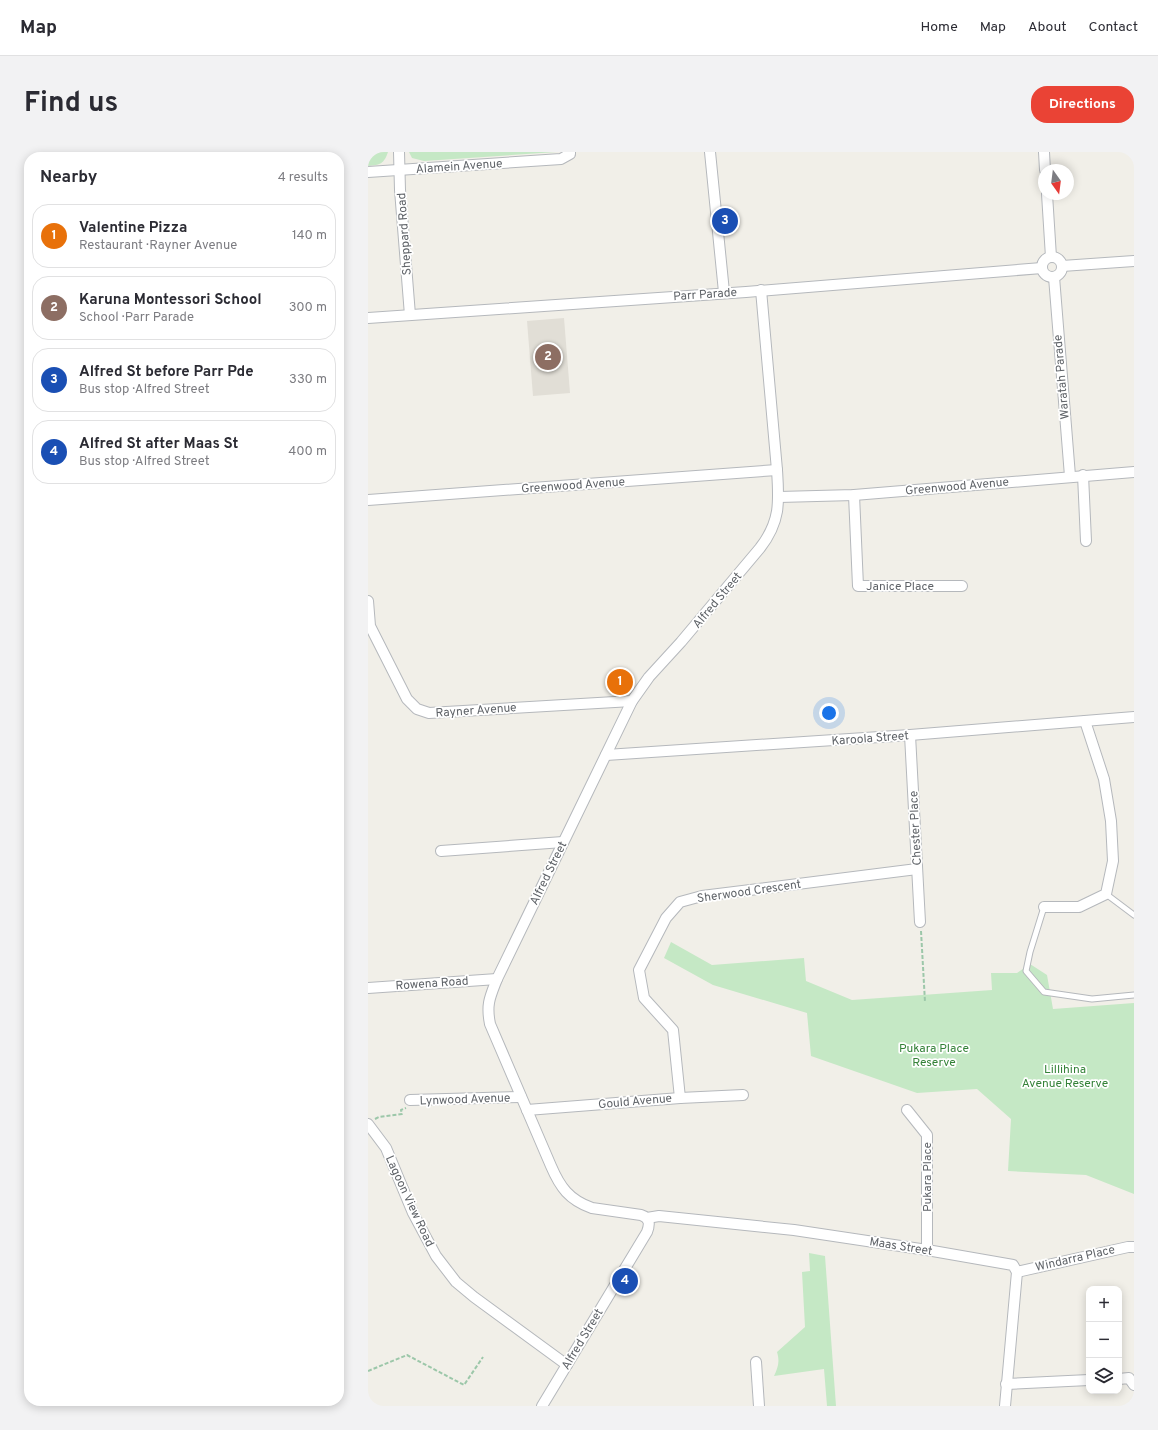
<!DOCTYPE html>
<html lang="en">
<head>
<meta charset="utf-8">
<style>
	:root { --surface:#fff; --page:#f2f2f3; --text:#2b2b33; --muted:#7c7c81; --line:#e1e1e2; --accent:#ea4335 }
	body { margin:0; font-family:Overpass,sans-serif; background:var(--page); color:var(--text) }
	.controls { position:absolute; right:12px; bottom:12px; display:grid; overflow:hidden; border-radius:8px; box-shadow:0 2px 10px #0003 }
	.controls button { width:36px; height:36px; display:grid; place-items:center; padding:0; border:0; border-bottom:1px solid var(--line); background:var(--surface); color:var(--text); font:20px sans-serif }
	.compass { position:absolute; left:670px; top:12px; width:36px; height:36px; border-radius:50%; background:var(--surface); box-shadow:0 2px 10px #0003; rotate:166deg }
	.you { position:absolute; left:461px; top:561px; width:14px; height:14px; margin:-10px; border:3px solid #fff; border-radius:50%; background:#1a73e8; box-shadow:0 0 0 6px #1a73e833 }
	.badge { display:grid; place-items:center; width:26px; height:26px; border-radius:50%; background:var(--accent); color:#fff; font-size:13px; font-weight:700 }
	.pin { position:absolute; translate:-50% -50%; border:2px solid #fff; box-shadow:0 1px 4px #0006 }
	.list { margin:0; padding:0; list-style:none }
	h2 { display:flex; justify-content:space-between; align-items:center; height:52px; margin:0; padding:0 16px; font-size:17px }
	h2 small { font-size:13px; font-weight:400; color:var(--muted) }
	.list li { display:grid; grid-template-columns:26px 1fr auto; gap:12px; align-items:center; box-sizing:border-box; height:64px; margin:0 8px 8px; padding:0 8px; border:1px solid var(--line); border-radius:16px }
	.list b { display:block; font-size:15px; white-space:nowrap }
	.list p { margin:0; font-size:13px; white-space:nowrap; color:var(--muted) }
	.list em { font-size:13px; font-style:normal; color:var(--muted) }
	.icon { flex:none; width:22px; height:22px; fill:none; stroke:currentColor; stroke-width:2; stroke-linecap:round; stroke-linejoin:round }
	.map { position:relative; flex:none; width:766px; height:1254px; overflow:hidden; border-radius:16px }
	header { display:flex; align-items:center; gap:24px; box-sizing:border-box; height:56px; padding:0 20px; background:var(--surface); border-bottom:1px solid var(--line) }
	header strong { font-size:19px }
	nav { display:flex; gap:22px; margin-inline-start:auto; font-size:14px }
	.intro { display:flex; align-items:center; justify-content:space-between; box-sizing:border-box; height:96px; padding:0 24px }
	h1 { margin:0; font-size:28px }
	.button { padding:10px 18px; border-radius:16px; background:var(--accent); color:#fff; font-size:14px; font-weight:700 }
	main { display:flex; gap:24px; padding:0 24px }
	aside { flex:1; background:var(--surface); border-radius:16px; box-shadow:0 2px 10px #0003 }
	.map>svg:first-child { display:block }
	.education { fill:#e1ded6 }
	.green { fill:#c5e8c5 }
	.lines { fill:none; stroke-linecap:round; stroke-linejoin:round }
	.service-casing { stroke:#b5b8bc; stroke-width:7 }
	.minor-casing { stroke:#b5b8bc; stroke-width:12 }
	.path { stroke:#9cc7a9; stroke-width:2; stroke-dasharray:4 2; stroke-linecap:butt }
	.service { stroke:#fff; stroke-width:5 }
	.minor { stroke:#fff; stroke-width:10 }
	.labels { text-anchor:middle; stroke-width:3.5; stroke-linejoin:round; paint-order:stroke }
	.street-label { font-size:12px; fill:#5f6368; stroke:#fff }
	.park-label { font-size:12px; fill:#348238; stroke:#fff }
</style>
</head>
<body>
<header>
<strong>Map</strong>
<nav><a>Home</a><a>Map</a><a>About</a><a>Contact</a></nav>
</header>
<div class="intro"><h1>Find us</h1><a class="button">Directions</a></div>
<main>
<aside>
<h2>Nearby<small>4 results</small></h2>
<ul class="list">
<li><span class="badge" style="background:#e8710a">1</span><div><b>Valentine Pizza</b><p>Restaurant · Rayner Avenue</p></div><em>140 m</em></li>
<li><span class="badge" style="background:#8d6e63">2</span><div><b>Karuna Montessori School</b><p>School · Parr Parade</p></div><em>300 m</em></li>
<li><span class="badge" style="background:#1a4fb4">3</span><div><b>Alfred St before Parr Pde</b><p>Bus stop · Alfred Street</p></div><em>330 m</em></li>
<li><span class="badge" style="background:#1a4fb4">4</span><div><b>Alfred St after Maas St</b><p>Bus stop · Alfred Street</p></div><em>400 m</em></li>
</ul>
</aside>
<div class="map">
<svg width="766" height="1254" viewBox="0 0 766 1254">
	<rect width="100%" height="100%" fill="#f1efe8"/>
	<!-- education -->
	<path class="education" d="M196,166l6,75 -37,3 -6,-75z"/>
	<!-- green -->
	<g class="green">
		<path d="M0,0h20c-4,12 -8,13 -20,14z"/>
		<path d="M41,0h147l-132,9 -12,-3z"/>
		<path d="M303,790l41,23 92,-7 2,23 46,19 140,-10 -1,-17h26l13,-9 17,11 6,34 81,-6v191l-48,-19 -78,-4 3,-52 -34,-30 -60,4 -106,-37 -4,-43 -94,-28 -49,-27z"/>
		<path d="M441,1101l16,3 11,150h-9l-3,-37 -50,7c4,-9 6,-14 3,-24l28,-25 -3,-55 8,-1z"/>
	</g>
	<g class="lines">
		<defs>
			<g id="service">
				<path d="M738,742l28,21"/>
				<path d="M676,755l-14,45 -4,19 18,21 48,7 42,-4"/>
			</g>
			<g id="minor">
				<path d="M31,0l1,38 10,125"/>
				<path d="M342,0l14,140"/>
				<path d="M676,0l1,18"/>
				<path d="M0,20l193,-13 9,-5v-2"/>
				<path d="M679,42l4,63"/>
				<circle cx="684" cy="115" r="10"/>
				<path d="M694,114l72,-5"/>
				<path d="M686,125l16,199"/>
				<path d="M0,166l378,-26 296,-24"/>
				<path d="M715,323l3,66"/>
				<path d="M486,343l4,91h104"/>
				<path d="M411,345l75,-2 280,-23"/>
				<path d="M0,348l409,-30"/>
				<path d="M0,449l2,25 37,73 10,10 12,4 203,-12"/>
				<path d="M542,583l10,187"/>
				<path d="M238,603l304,-20 224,-18"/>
				<path d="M73,699l122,-9"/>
				<path d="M676,755h35l27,-13 7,-33 -2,-40 -7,-42 -19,-58"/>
				<path d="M0,836l129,-9"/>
				<path d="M312,946l-7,-68 -29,-32 -5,-28 27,-52 14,-16 22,-6 215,-27"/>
				<path d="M42,948l111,-3"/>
				<path d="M159,958l153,-12 63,-3"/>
				<path d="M539,958l20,25v115"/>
				<path d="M0,972l18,24 27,65 23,43 20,26 18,15 93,68"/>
				<path d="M279,1066l12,-2 135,14 133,20 86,15 4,7 -12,134"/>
				<path d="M649,1120l111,-25h6"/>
				<path d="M388,1210l3,44"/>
				<path d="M751,1227l10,-1 5,7"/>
				<path d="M638,1232l83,-4"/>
				<path d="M174,1254l105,-174c3,-8 3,-14 -6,-17l-49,-7c-23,-8 -32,-21 -41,-42l-61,-142c-4,-20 0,-27 7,-45l135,-278 17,-24 32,-35 79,-94c21,-27 19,-47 17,-78l-16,-180"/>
			</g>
		</defs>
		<!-- service casing -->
		<use href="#service" class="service-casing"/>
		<!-- minor casing -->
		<use href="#minor" class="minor-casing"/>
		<!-- path -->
		<g class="path">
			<path d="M553,779l4,71"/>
			<path d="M7,967l4,-2 23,-3 -1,-4 5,-2"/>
			<path d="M0,1219l39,-16 57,30 19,-28"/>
		</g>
		<!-- service -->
		<use href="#service" class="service"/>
		<!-- minor -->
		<use href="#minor" class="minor"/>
	</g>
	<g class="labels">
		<!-- street labels -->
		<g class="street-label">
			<text transform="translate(91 14) rotate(-4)" y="4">Alamein Avenue</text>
			<text transform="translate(36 82) rotate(-94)" y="4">Sheppard Road</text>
			<text transform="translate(337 142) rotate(-4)" y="4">Parr Parade</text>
			<text transform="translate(693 225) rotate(-95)" y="4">Waratah Parade</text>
			<text transform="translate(205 333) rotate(-4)" y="4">Greenwood Avenue</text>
			<text transform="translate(589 334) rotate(-5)" y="4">Greenwood Avenue</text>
			<text x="532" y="438">Janice Place</text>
			<text transform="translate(349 448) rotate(-50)" y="4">Alfred Street</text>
			<text transform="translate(108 558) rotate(-4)" y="4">Rayner Avenue</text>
			<text transform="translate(502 586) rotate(-4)" y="4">Karoola Street</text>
			<text transform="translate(547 676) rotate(-93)" y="4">Chester Place</text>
			<text transform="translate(180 721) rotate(-64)" y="4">Alfred Street</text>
			<text transform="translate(381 739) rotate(-8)" y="4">Sherwood Crescent</text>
			<text transform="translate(64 831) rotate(-4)" y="4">Rowena Road</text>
			<text transform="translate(97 947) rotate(-2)" y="4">Lynwood Avenue</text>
			<text transform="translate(267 949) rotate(-5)" y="4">Gould Avenue</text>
			<text transform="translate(559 1025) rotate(-90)" y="4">Pukara Place</text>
			<text transform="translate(42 1049) rotate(65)" y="4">Lagoon View Road</text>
			<text transform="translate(533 1094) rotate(9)" y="4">Maas Street</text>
			<text transform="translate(707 1106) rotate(-13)" y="4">Windarra Place</text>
			<text transform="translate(214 1187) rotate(-59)" y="4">Alfred Street</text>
		</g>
		<!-- park labels -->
		<g class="park-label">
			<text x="566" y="900">Pukara Place<tspan x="566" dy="14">Reserve</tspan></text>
			<text x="697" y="921">Lillihina<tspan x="697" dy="14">Avenue Reserve</tspan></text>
		</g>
	</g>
</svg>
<div class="controls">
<button>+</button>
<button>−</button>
<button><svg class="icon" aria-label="layers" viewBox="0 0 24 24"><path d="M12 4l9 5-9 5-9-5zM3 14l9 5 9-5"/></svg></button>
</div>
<svg class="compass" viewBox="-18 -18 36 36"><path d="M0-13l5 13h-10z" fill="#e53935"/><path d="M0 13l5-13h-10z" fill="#7c7c81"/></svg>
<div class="you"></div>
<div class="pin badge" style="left:252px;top:530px;background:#e8710a">1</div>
<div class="pin badge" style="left:180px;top:205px;background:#8d6e63">2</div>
<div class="pin badge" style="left:357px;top:69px;background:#1a4fb4">3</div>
<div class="pin badge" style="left:257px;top:1129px;background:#1a4fb4">4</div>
</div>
</main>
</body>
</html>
